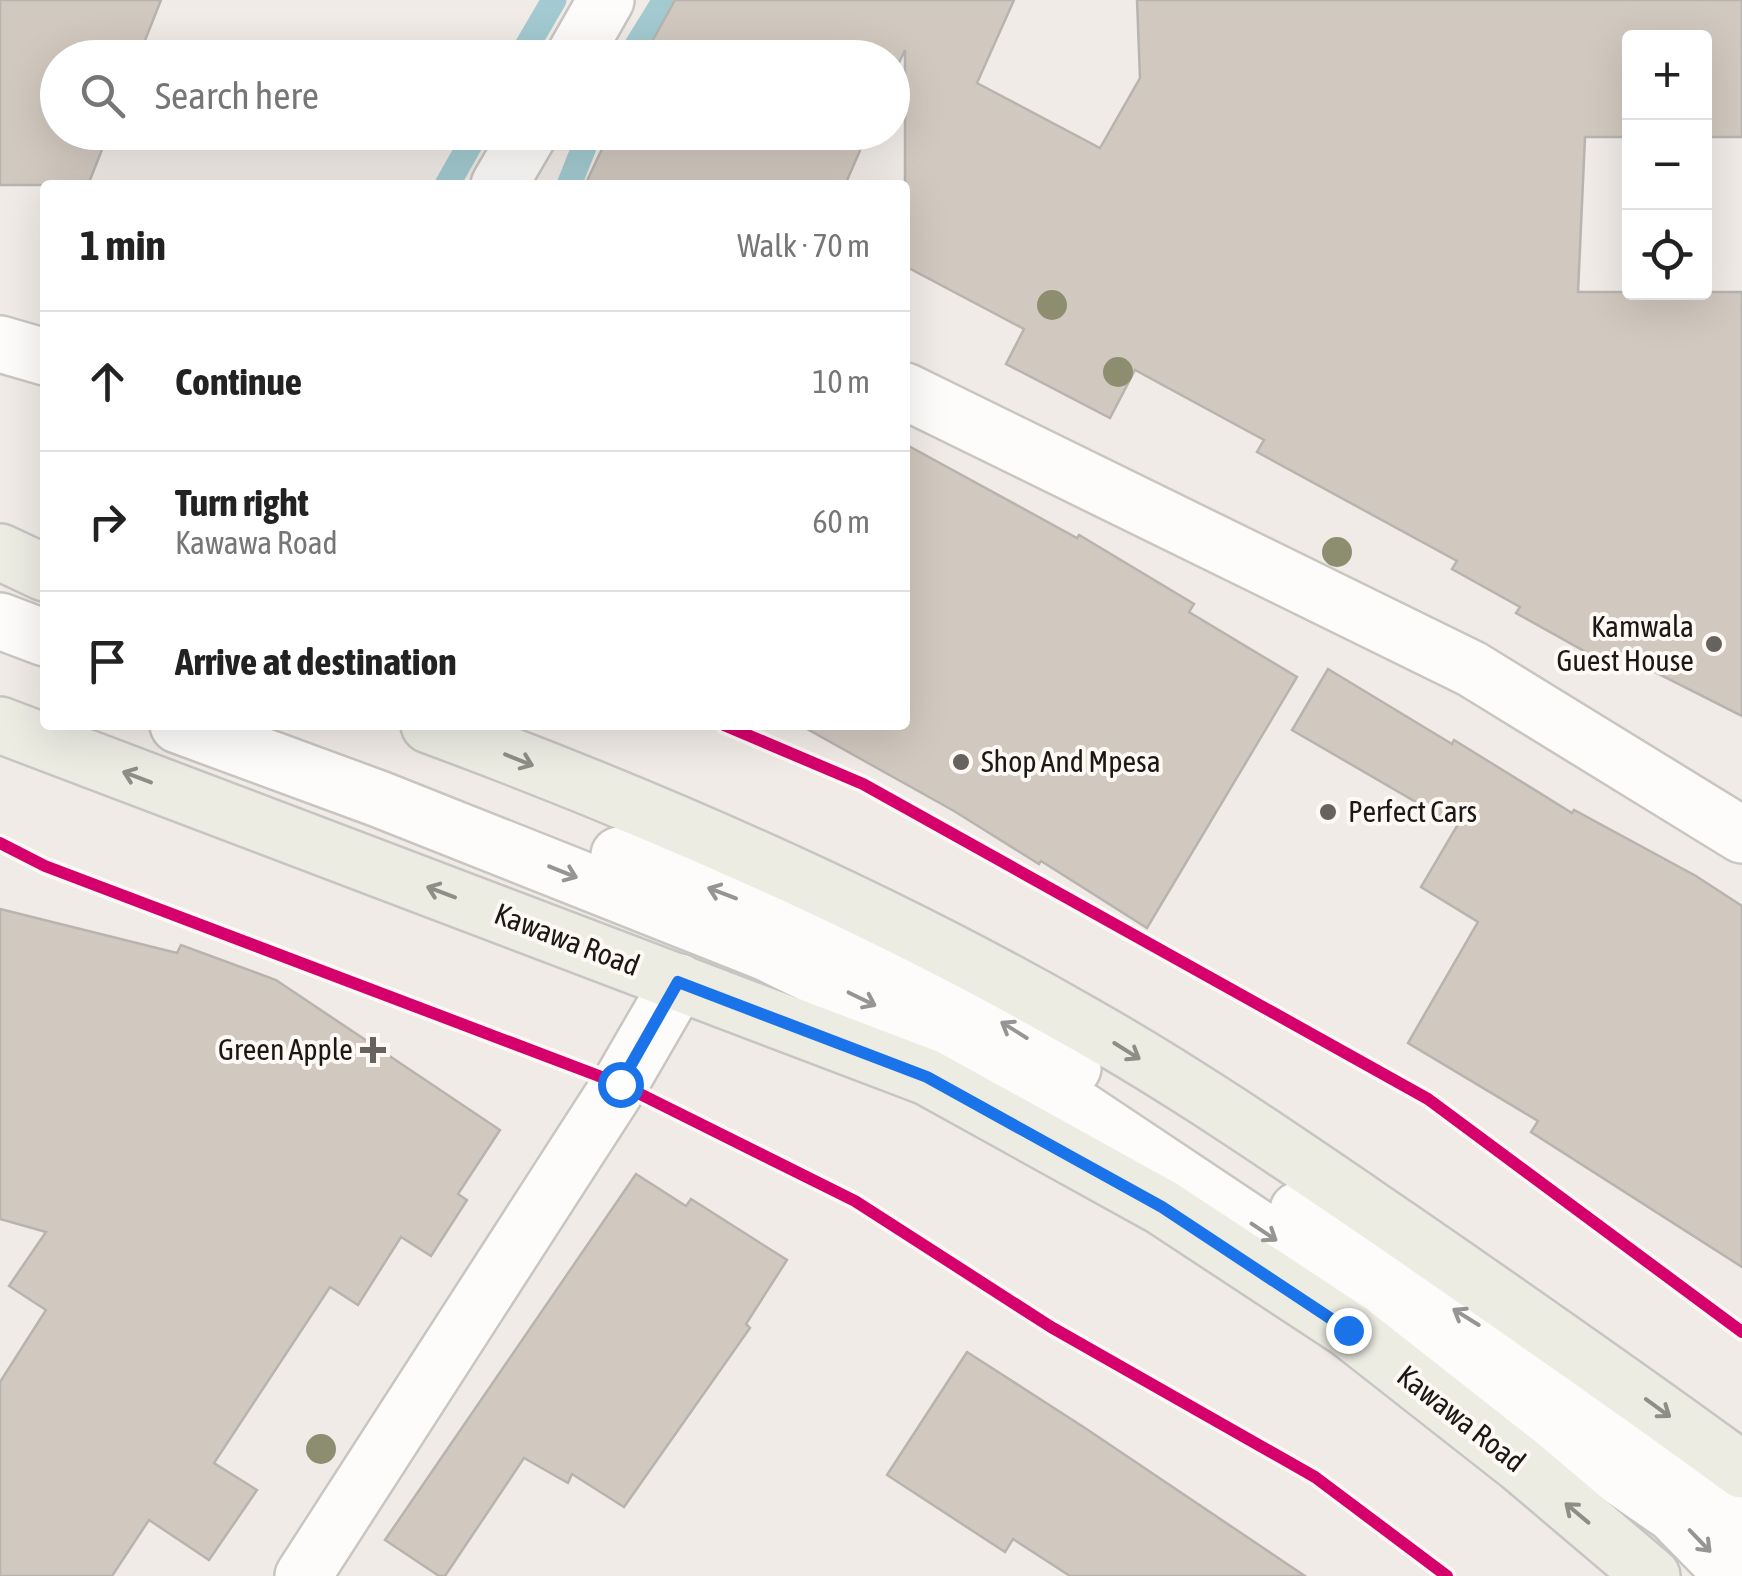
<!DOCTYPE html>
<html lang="en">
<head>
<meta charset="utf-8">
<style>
	:root { --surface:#fff; --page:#f2f2f2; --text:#222; --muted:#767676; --line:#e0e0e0 }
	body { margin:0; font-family:"Asap Condensed",sans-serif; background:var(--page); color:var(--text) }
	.controls { position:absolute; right:30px; top:30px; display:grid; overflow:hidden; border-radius:10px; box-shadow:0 10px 40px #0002 }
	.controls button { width:90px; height:90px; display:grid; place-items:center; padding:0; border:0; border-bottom:2px solid var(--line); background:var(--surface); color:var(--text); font:50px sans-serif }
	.stop { position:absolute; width:30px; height:30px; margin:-22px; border:8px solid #1a73e8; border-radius:50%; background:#fff }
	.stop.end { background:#1a73e8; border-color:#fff; box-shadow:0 2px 10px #0008 }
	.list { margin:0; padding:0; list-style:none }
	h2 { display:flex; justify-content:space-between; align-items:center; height:130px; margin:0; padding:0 40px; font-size:42px }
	h2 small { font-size:32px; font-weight:400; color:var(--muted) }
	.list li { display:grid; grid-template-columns:65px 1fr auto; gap:30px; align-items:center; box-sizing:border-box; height:140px; padding:0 40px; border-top:2px solid var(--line) }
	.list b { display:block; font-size:38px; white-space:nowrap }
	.list p { margin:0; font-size:32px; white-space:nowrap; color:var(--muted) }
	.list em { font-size:32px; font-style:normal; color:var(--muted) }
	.icon { flex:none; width:55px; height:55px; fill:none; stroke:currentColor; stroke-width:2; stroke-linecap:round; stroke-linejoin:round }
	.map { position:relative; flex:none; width:1742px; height:1576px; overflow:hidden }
	.search { position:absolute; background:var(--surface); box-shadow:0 10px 40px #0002; left:40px; top:40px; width:870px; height:110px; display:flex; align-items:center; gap:25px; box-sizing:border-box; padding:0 35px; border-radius:55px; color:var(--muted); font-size:38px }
	.panel { position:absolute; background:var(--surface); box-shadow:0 10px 40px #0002; left:40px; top:180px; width:870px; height:550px; border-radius:10px }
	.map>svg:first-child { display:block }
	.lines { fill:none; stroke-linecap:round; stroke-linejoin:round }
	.stream { stroke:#a2cad0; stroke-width:25 }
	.building { fill:#d1c8bf; stroke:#b7b4b0; stroke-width:2.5 }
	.minor-casing { stroke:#c9c6c2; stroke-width:60 }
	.major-casing { stroke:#c7c5c3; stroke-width:60 }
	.minor { stroke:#fdfcfb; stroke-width:55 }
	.major { stroke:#edece3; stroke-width:55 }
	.cycleway-casing { stroke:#fef9f4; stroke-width:19 }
	.cycleway { stroke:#d6006c; stroke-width:12 }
	.tree { fill:#8c8e6f }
	.oneway { stroke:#8e8d86 }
	.oneway2 { stroke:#979594 }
	.route { stroke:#1a73e8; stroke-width:12 }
	.poi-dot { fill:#66625e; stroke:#fef9f4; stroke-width:4 }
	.labels { text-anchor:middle; stroke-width:8; stroke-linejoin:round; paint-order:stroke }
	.poi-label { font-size:30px; fill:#1b1815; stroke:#fef9f4; text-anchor:end }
	.street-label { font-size:30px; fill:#1b1815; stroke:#fef9f4 }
</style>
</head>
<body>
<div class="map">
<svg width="1742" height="1576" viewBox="0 0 1742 1576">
	<rect width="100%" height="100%" fill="#f0ebe6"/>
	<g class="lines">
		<!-- stream -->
		<g class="stream">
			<path d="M520,58l34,-58"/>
			<path d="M629,58l36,-58"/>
			<path d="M447,185l30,-53"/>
			<path d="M569,185l21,-53"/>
		</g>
	</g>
	<!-- building -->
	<g class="building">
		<path d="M0,0h161l-23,58h-80v74h51l-21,53h-88z"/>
		<path d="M675,0h339l-37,83 123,65 40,-70 -3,-78h605v137h-38v-99h-74v99h-45l-7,155h164v424l-131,-66 -7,12 -88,-49 4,-6 -68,-38 5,-8 -200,-109 7,-12 -129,-70 -25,48 -104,-54 18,-35 -119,-63v-216l-13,28v-20h-249z"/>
		<path d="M610,132h258l-23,53h-260z"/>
		<path d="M905,444l172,94 2,-3 115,69 -5,8 108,65 -150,251 -106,-67 -2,3 -85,-53 -154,-86h105z"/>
		<path d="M1328,669l124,75 2,-4 118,73 2,-3 122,66 46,30v361l-211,-135 7,-11 -130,-78 70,-121 -57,-35 36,-61 -165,-96z"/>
		<path d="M0,909l177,44 4,-8 95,35 224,150 -42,64 9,6 -36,56 -30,-19 -43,68 -28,-18 -116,176 43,27 -48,70 -60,-40 -37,56h-112v-194l46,-72 -37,-24 37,-54 -46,-13z"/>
		<path d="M636,1174l50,32 5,-7 96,61 -41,64 4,4 -126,179 -52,-33 -4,9 -44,-25 -79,118h-6l-54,-36z"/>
		<path d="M967,1352l118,76 220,148h-235l-57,-37 -8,13 -118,-77z"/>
	</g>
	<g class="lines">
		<defs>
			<g id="minor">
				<path d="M573,58l33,-58"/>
				<path d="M499,185l31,-53"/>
				<path d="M0,344l45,13"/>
				<path d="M905,391l567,278 270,166"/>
				<path d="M0,621l45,17"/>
				<path d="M178,725l201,74 388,154 290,141 258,172 358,248 61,62"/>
				<path d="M619,855l291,109 163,104"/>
				<path d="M1298,1210l263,168 181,141"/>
				<path d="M303,1576l317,-492 59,-102"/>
			</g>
			<g id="major">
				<path d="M0,552l45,21"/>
				<path d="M0,725l927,352 235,130 187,123 172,135 131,111"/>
				<path d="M429,725c224,83 443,178 651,297 110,62 215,135 319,206 116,80 230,159 343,242"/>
			</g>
		</defs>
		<!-- minor casing -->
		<use href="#minor" class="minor-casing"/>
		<!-- major casing -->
		<use href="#major" class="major-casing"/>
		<!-- minor -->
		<use href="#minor" class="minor"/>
		<!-- major -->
		<use href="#major" class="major"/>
		<defs>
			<g id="cycleway">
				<path d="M724,725l139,59 565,315 314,233"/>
				<path d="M0,843l45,23 575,218 235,117 196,126 264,150 132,99"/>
			</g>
		</defs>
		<!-- cycleway casing -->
		<use href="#cycleway" class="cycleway-casing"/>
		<!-- cycleway -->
		<use href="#cycleway" class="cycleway"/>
	</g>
	<!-- trees -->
	<g class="tree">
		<circle cx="1052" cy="305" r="15"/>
		<circle cx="1118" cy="372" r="15"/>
		<circle cx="1337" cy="552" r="15"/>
		<circle cx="321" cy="1449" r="15"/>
	</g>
	<!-- one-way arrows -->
	<defs><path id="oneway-shaft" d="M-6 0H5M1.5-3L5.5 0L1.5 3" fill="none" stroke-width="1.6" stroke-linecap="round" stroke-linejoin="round" transform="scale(2.5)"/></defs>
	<g class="oneway">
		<use href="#oneway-shaft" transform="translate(519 760) rotate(22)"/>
		<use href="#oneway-shaft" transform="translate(137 777) rotate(-159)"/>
		<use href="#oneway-shaft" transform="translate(441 892) rotate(-159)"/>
		<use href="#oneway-shaft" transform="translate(1127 1051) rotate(32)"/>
		<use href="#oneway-shaft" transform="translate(1658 1408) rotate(36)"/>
		<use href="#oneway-shaft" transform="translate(1577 1513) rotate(-140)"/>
	</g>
	<g class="oneway2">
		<use href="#oneway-shaft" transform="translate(563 872) rotate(22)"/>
		<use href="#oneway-shaft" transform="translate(722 893) rotate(-159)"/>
		<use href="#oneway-shaft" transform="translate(862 999) rotate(26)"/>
		<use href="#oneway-shaft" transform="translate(1014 1030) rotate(-148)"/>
		<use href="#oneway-shaft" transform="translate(1264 1232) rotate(34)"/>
		<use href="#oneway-shaft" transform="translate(1466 1317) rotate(-148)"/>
		<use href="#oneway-shaft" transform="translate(1700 1541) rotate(46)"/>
	</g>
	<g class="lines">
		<!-- route -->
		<path class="route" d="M620,1084l58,-102 249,95 235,130 186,123"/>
	</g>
	<!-- markers -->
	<g class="poi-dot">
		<circle cx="1714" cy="644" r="10"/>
		<circle cx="961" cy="762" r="10"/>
		<circle cx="1328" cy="812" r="10"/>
		<path d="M368 1035h10v10h10v10h-10v10h-10v-10h-10v-10h10z"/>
	</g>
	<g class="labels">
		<!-- poi labels -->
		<g class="poi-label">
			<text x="1694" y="637">Kamwala<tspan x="1694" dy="34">Guest House</tspan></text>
			<text x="981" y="772" text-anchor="start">Shop And Mpesa</text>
			<text x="1348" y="822" text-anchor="start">Perfect Cars</text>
			<text x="353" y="1060">Green Apple</text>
		</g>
		<!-- street labels -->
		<g class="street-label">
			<text transform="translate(567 940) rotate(21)" y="10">Kawawa Road</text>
			<text transform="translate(1461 1419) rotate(38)" y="10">Kawawa Road</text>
		</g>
	</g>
</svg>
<div class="controls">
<button>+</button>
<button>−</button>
<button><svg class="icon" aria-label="locate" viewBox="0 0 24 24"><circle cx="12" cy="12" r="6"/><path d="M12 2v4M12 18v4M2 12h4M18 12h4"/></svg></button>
</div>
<div class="stop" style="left:620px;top:1084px"></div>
<div class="stop end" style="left:1348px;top:1330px"></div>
<div class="search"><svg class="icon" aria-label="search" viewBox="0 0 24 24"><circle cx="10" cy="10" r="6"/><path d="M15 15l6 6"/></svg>Search here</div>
<section class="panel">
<h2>1 min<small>Walk · 70 m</small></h2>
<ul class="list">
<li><svg class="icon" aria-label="ahead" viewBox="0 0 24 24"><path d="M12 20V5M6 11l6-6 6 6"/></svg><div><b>Continue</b></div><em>10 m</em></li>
<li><svg class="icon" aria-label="right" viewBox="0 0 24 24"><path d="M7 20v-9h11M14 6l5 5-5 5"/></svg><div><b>Turn right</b><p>Kawawa Road</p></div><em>60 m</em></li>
<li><svg class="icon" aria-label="arrive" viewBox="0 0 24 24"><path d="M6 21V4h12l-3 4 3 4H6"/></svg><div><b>Arrive at destination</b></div></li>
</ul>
</section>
</div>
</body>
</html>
